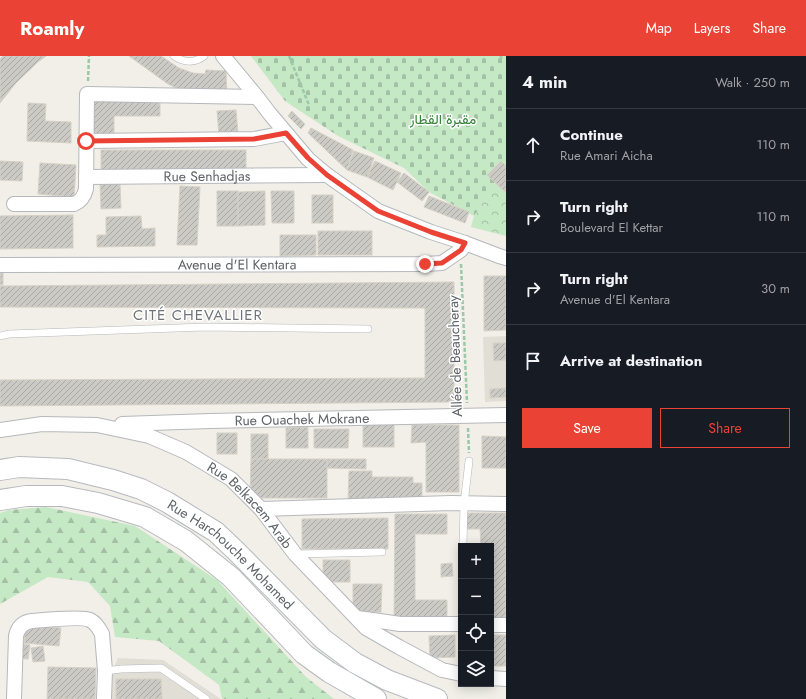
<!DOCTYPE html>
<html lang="en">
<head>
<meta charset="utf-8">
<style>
	:root { --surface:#171b24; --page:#242831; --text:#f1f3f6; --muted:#9ea1a6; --line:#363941; --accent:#ea4335 }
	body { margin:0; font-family:Jost,Vazirmatn,sans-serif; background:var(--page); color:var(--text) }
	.controls { position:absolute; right:12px; bottom:12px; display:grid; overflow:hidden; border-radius:0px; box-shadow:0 2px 10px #0003 }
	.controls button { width:36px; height:36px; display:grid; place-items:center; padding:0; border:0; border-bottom:1px solid var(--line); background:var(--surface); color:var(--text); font:20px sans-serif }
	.stop { position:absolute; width:12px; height:12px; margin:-9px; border:3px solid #ea4335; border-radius:50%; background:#fff }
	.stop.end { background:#ea4335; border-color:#fff; box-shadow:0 1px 4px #0008 }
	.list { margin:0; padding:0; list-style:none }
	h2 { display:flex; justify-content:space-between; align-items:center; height:52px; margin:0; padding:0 16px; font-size:17px }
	h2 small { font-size:13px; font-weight:400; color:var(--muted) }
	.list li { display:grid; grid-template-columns:26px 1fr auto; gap:12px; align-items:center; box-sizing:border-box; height:72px; padding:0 16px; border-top:1px solid var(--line) }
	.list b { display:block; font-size:15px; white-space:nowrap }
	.list p { margin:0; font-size:13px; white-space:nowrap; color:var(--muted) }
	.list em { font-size:13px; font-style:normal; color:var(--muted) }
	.actions { display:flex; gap:8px; padding:12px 16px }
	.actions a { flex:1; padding:9px 0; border:1px solid var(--accent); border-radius:0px; text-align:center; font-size:14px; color:var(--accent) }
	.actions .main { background:var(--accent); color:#fff }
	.icon { flex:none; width:22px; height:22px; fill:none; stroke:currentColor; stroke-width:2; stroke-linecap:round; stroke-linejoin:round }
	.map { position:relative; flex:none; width:506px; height:643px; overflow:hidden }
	header { display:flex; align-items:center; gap:24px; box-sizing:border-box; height:56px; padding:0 20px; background:var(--accent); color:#fff }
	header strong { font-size:19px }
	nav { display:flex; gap:22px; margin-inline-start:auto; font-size:14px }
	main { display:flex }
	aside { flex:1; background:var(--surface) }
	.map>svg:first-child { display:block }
	.education { fill:#e1ded6 }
	.forest { fill:url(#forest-firs) }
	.cemetery { fill:url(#cemetery-stones) }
	.park { fill:url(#park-crowns) }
	.building { fill:url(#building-hatch); stroke:#d6d1c6 }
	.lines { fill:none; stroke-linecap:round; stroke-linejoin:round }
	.lane-casing { stroke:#b5b8bc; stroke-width:8 }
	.street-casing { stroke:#b5b8bc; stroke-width:16 }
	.secondary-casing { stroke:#b6babf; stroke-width:22 }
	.path { stroke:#9cc7a9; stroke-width:2.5; stroke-dasharray:4 2; stroke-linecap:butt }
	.lane { stroke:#fff; stroke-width:7 }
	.street { stroke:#fff; stroke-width:14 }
	.secondary { stroke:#fff; stroke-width:20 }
	.route { stroke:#ea4335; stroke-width:5 }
	.labels { text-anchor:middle; stroke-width:3; stroke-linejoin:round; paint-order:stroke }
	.park-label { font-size:14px; fill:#348238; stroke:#fff }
	.street-label { font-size:14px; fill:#5f6368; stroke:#fff }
	.neighbourhood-label { font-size:15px; letter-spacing:1px; fill:#70757a; stroke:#fff }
</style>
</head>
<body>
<header>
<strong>Roamly</strong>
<nav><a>Map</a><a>Layers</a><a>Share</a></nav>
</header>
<main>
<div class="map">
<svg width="506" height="643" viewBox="0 0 506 643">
	<defs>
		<pattern id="forest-firs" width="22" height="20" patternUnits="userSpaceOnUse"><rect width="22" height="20" fill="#c5e8c5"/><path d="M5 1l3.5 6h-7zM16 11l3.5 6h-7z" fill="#a3c0a4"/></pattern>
		<pattern id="cemetery-stones" width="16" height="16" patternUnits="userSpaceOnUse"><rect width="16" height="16" fill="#c5e8c5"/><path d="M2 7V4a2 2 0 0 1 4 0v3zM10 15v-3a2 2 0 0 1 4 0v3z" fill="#a3c0a4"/></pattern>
		<pattern id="park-crowns" width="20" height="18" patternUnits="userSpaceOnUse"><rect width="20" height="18" fill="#c5e8c5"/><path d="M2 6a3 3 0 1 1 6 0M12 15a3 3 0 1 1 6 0" fill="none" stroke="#a3c0a4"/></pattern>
		<pattern id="building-hatch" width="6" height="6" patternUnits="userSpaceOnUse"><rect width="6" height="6" fill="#cccac5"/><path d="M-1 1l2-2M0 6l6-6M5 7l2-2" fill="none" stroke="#a9a8a4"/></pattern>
	</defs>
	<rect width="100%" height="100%" fill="#f1efe8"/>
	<!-- education -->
	<g class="education">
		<path d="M506,280v65l-21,1 -2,-65z"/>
		<path d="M118,602l45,2 58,39h-111l3,-29z"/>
	</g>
	<!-- forest -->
	<path class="forest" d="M46,451l89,19 82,54 89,97 28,22h-112l-3,-14 -60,-44 -44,-4 -5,-31 -22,-24 -40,-5 -48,27v-91l9,-3z"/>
	<!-- cemetery -->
	<path class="cemetery" d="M251,0h255v114l-32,46 -45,-24 -25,-24 -66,-32 -53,-35z"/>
	<!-- park -->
	<path class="park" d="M506,113v67l-35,-9 3,-11 10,-15 11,-20z"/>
	<!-- building -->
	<g class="building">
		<path d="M3,0h43l-8,6 -22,21 -16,20v-44z"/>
		<path d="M129,0h32l18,12 14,5 12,1 1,-4 20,1 1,24 -49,-6 -10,-5z"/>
		<path d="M93,40h67v20h-46v19h-21z"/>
		<path d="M28,47l18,1 -1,17 26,1v21l-44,-2z"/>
		<path d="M236,54l2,24 -19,1 -2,-24z"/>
		<path d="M292,55l13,13 -4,5 -13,-13z"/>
		<path d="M311,72l42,22 -6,20 -39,-37z"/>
		<rect x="101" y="94" width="145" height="20"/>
		<path d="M354,95l20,7 -7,19 -20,-7z"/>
		<path d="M0,105l23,1 -1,19 -22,-1z"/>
		<path d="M375,105l26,12 -8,17 -26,-13z"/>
		<path d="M501,105l5,5v25l-1,1 -18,-17z"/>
		<path d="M40,107l36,2 -2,32 -36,-3z"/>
		<path d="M404,117l25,19 -7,9 -25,-19z"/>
		<path d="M100,128h20l1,24 -20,1z"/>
		<path d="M180,130l20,1 -3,58h-20z"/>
		<rect x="217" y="135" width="21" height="35"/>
		<path d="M265,135v34l-27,1v-34z"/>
		<path d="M271,135h23v32h-22z"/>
		<rect x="312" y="139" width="21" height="28"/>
		<path d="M429,140l40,16 -4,11 -41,-16z"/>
		<path d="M73,159v33l-73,1v-33z"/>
		<path d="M141,160l1,13 13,-1v18l-58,1v-12h9v-18z"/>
		<rect x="318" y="175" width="54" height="24"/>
		<path d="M280,179h36v20l-36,1z"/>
		<rect x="0" y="211" width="3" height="18"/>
		<path d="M484,220h22v54l-22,1z"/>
		<path d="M454,226v120l-454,4v-26l425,-2v-70l-425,-1v-21z"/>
		<path d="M493,287h13v17l-12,1z"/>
		<path d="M506,332v9l-16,1v-9z"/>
		<rect x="363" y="368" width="31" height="23"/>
		<path d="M412,369h47v67h-33v-50l-15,1z"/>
		<path d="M308,371v21h-22v-20z"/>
		<path d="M314,373h35l-1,19h-34z"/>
		<rect x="217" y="377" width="20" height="21"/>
		<rect x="251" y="378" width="17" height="25"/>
		<path d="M482,380l24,1v31h-24z"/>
		<path d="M251,403h76v39h-77z"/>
		<path d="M327,403h39v10l-39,-1z"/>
		<path d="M349,415h23v6h41v6h9v18h-74z"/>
		<path d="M465,457h41v108h-15v-75h-10l-1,-17h-15z"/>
		<path d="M395,458h52v20h-32v66h32v17h-53z"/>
		<path d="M388,462v31h-86v-30z"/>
		<rect x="323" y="504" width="27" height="22"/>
		<path d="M452,507l1,13 -12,1v-13z"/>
		<path d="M353,528h29l-1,28h-28z"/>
		<path d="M26,568l35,4 -2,18 -35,-3z"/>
		<path d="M455,579v22l-25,1 -1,-22z"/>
		<rect x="491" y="579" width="15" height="31"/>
		<path d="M18,588l12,1 -2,14 -12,-1z"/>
		<path d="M43,590l2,15 -12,1 -2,-14z"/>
		<path d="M48,611l48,1 -1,31h-48z"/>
		<path d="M116,623h45l1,20h-46z"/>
	</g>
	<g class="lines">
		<defs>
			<g id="lane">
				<path d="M174,0c10,7 21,7 30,0"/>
				<path d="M0,280l9,-2 196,-7 163,2"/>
				<path d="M463,490l1,-42 5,-43"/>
				<path d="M297,498l85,-2"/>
				<path d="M105,615l16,-2 40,-1 45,31"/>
			</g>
			<g id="street">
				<path d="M223,0l34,41 13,17 16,19 22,26 19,16 51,36 53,21 34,11 34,13 7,2"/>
				<path d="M86,85l168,-2 32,-6"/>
				<path id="s1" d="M86,121l241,-2"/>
				<path d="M14,148h60c7,-3 10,-7 12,-15l1,-95 170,3"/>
				<path id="s2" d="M0,209l425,-1 17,-1 19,-13 4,-7"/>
				<path id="s3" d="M122,368l88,-3 296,-6"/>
				<path id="s4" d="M0,374l42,-6 55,1 52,11 37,16 45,27 30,30 34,45 71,74 33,19 43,23 19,4"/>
				<path d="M261,453l190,-6 55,1"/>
				<path d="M357,562l23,3 20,3h61"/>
				<path d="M491,569h15"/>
				<path d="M491,622l15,1"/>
				<path d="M14,643l2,-63c2,-9 7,-14 16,-15 11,-1 50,-5 58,-1 6,3 9,8 12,14l3,37 -1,28"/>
			</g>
			<g id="secondary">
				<path id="s5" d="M0,414l19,-3 49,2 45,11 28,9 26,13 49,30 19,18 88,89 32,24 32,17 50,19"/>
				<path d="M0,444l26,-4h36l36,7 47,14 41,24 45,36 73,77 25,18 47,27"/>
			</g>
		</defs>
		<!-- lane casing -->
		<use href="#lane" class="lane-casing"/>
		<!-- street casing -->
		<use href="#street" class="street-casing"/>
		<!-- secondary casing -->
		<use href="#secondary" class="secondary-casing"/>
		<!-- path -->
		<g class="path">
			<path d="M289,0l20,49"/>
			<path d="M501,0v3"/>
			<path d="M88,25l1,-25"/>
			<path d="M461,208l6,139"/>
			<path d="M468,372l1,25"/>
		</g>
		<!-- lane -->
		<use href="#lane" class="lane"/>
		<!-- street -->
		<use href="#street" class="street"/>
		<!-- secondary -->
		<use href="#secondary" class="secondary"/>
	</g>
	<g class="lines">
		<!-- route -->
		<path class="route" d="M86,85l168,-2 32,-6 22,25 19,17 51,36 53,21 34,11 -4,7 -19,13 -17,1"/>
	</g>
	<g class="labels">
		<!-- park labels -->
		<g class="park-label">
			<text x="443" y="68">مقبرة القطار</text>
		</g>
		<!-- street labels -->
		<g class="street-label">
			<text dy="5" stroke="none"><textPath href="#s1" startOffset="121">Rue Senhadjas</textPath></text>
			<text dy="5" stroke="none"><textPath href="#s2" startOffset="237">Avenue d'El Kentara</textPath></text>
			<text transform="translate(455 300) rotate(-92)" y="5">Allée de Beaucheray</text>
			<text dy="5" stroke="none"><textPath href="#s3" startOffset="180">Rue Ouachek Mokrane</textPath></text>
			<text dy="5" stroke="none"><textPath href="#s4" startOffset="275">Rue Belkacem Arab</textPath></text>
			<text dy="5" stroke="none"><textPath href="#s5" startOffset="256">Rue Harchouche Mohamed</textPath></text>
		</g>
		<!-- neighbourhood labels -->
		<g class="neighbourhood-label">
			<text x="198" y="264">CITÉ CHEVALLIER</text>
		</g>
	</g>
</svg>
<div class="controls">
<button>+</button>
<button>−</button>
<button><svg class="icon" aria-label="locate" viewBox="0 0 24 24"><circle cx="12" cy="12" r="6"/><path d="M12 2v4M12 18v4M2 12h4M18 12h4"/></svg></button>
<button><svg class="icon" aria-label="layers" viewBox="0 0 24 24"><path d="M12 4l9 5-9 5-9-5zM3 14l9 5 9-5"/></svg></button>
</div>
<div class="stop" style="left:86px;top:85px"></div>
<div class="stop end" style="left:425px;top:208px"></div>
</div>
<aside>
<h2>4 min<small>Walk · 250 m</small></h2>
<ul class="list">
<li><svg class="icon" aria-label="ahead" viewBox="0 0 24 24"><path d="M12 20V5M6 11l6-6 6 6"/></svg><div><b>Continue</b><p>Rue Amari Aicha</p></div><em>110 m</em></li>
<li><svg class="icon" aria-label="right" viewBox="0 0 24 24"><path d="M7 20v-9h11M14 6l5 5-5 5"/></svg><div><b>Turn right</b><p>Boulevard El Kettar</p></div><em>110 m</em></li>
<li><svg class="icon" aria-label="right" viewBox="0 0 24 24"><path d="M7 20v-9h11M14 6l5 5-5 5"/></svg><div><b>Turn right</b><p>Avenue d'El Kentara</p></div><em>30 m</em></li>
<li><svg class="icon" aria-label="arrive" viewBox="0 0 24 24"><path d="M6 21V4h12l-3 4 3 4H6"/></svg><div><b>Arrive at destination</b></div></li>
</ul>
<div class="actions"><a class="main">Save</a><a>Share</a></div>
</aside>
</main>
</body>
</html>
